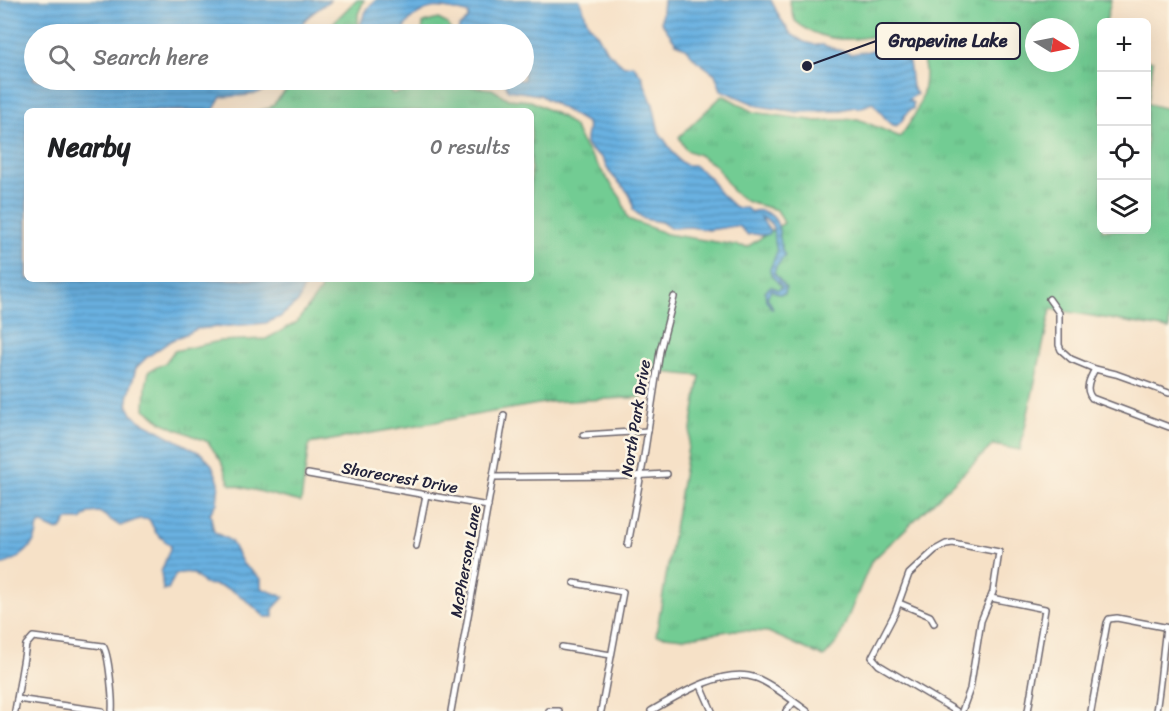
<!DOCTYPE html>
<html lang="en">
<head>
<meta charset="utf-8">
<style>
	:root { --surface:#fff; --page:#f2f2f2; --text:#202124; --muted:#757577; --line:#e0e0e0 }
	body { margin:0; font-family:Sriracha,sans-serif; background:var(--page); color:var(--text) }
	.controls { position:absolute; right:18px; top:18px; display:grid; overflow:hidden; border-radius:9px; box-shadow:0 6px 24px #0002 }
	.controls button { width:54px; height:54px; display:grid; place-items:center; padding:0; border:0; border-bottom:2px solid var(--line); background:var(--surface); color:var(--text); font:30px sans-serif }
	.compass { position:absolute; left:1025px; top:18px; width:54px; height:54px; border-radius:50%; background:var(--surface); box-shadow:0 6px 24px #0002; rotate:100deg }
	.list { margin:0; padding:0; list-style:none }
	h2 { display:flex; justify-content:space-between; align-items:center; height:78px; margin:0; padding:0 24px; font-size:26px }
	h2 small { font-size:20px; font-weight:400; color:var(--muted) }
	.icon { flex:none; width:33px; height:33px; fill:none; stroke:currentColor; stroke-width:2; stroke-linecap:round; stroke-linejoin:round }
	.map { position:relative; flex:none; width:1169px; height:711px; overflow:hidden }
	.search { position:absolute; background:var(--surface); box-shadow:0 6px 24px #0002; left:24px; top:24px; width:510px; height:66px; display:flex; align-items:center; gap:15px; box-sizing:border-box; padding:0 21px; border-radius:33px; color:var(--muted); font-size:22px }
	.panel { position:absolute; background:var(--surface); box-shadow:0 6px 24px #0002; left:24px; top:108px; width:510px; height:174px; border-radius:9px }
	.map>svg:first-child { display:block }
	.park { fill:url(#park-tufts); stroke:#4a7767; stroke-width:1.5; fill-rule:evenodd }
	.water { fill:url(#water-rules); stroke:#466a8e; stroke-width:1.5 }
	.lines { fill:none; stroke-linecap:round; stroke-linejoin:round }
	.minor-casing { stroke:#6c656c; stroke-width:8 }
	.minor { stroke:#fff; stroke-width:5 }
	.labels { text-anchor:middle; stroke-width:5; stroke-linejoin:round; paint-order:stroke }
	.street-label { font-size:16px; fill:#22223b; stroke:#fcf5e5 }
	.leader { fill:none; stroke:#22223b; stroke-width:2 }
	.callout-dot { fill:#22223b; stroke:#fcf5e5; stroke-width:2 }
	.callout { fill:#fcf5e5; stroke:#22223b; stroke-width:2 }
	.callout-label { font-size:18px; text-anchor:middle; font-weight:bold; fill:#22223b }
</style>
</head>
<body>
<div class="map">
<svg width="1169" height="711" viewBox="0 0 1169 711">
	<defs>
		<pattern id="park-tufts" width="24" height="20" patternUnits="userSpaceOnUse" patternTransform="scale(1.5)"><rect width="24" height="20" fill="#72cc93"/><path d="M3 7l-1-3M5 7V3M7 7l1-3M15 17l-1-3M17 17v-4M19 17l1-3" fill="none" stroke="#62af80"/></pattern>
		<pattern id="water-rules" width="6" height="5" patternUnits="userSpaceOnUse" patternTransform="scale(1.5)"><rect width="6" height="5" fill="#69b1e1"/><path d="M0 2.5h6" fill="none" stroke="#5690b8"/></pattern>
	</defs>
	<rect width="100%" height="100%" fill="#fcf5e5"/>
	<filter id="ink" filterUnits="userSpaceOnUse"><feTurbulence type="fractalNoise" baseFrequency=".0167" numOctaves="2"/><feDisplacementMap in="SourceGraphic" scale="12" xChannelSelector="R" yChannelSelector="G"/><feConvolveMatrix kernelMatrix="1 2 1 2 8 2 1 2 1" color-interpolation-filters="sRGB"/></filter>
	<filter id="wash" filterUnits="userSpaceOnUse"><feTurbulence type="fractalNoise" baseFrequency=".008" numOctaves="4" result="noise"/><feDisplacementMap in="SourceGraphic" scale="24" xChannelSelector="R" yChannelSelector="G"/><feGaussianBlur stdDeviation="1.35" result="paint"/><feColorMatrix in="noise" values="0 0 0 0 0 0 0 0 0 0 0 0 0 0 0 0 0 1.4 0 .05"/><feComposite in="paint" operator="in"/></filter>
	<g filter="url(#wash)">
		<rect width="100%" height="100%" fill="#f6e1c7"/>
		<!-- park -->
		<g class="park">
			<path d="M356,0h8l-6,14v20h-36z"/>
			<path d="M789,0h322l-5,22h-4l-2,26 2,1v181h44l1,-170 6,1 -5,43 21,5v220l-118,-20 -31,141 -27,-5 -122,117 -33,79 -14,16 -56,-25 -33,-2 -52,8 -27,-3 44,-259 -50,-5 -5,26 -95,5 -241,42 -8,58 -71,-18 -9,-23 -13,-19 -45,-19 -18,-14 1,-23 3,-15 16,-8 9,-12 46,-10 46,-2 30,-16 24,-32 3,-12h208v-168h-273l12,-3 25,-28h88l9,14 23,-4 6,-10h44l7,7 20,2 16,10 23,2 31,16 13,11 6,14 40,56 7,21 39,15 80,13 37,-24 -7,-13 -29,-8 -15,-10 -17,-26 -17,-11 -13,-5 -7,-13 44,-42 30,17 64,9 41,-2 42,18c15,-20 25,-38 25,-64 0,-29 -31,-36 -55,-36 -6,0 -12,2 -19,2 -20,1 -41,-5 -56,-18zM1034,27h36v36h-36z"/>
			<path d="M438,19l10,5 4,10h-30l1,-11z"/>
		</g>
		<!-- water -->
		<g class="water">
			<path d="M0,0h330c-12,11 -30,17 -31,34h-265v46h240c-12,19 -33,15 -53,17l-8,14h-186v168h279l-7,22 -19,16 -14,6 -69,6 -25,11 -26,18 -10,10 -8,30v8l4,8 7,6 63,34 10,11 7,17 -2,21 -7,10 4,19 17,9 12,23 18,15v9l23,9 -11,12v8h-8c-20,-18 -32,-32 -61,-33 -10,-11 -13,-14 -28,-10l-8,15 -5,1 -2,-18 10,-26 -15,-13 -7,-14h-10l-19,7 -21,-14 -10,1 -8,7h-14l-6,9 -6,1 -15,-7c-4,5 -2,7 -4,13 -5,15 -21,26 -36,29z"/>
			<path d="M376,0h204l8,23 9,11 9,16 18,16 9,-1 8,10 12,30 6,27 20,29 7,4h8l15,12 11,16 16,15h10l5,4c5,-2 9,-2 14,0 21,8 10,30 20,44l-9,11 -2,6 12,15 -1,5 -6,1 -8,-4 -4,7 6,11 -1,1 -6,-9 -1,-9 6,-5 7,4 4,-3 -11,-12 -1,-6 7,-17 -5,-27 -5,-5 -7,-3 10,13 -1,4c-8,3 -15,-2 -21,1l-8,-8 -5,-1 -26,4 -19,-3 -20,1 -9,-6 -17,-3 -11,-9c1,-19 -14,-24 -24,-39 -3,-4 -4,-9 -7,-13 -4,-4 -12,-7 -15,-12 -4,-7 3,-15 0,-23l-47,-28 -32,-5 -3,-8 -4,-2h23v-46h-66l1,-7 9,-8 1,-5c-28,-9 -44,-12 -64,12v8h-41l-4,-8c3,-10 7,-20 16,-26z"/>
			<path d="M663,0h108l9,18 11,16 13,8 11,3h8l28,9 31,-5 27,13 3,25 5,7 -9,6 5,3v6c-10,2 -8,14 -18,17 -11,-4 -14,-17 -23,-23l-12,5 -6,-1 -17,4 -40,1 -38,-6 -38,-16 -6,-16 -18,-13 -12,-13 -9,-5 -15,-21z"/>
		</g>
	</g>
	<g filter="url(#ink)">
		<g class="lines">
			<defs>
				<g id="minor">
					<path d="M1049,299l10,14v32l2,5 10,9 24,10 21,5 53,19"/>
					<path d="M1095,369c-5,9 -11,20 -3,29l77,29"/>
					<path d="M583,435l65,-4"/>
					<path d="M308,474l180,32"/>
					<path d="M494,477l136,-1 37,-2"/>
					<path d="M628,545l15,-82 17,-112 14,-54"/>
					<path d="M416,546l10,-51"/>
					<path d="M574,583l49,9 -22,119"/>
					<path d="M991,598l54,11 -17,102"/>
					<path d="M899,603l31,13 4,7"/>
					<path d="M562,647l49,8"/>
					<path d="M701,686l11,25"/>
					<path d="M17,699l85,12"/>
					<path d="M15,711l11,-66 7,-8 70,9c6,6 10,55 9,65"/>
					<path d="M451,711l53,-296"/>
					<path d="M549,711h10"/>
					<path d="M651,711c27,-16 74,-45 105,-33 15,5 37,23 51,33"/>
					<path d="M786,711l8,-9"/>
					<path d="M956,711l-77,-46 -7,-8 23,-44 14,-39 26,-24 11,-6 7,-1 46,9 -6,40 -12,29 -11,68 -8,22"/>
					<path d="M1091,711l16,-88 2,-4 8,-1 52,10"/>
					<path d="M1156,711c5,-28 6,-55 10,-83"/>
				</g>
			</defs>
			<!-- minor casing -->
			<use href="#minor" class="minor-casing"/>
			<!-- minor -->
			<use href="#minor" class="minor"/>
		</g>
	</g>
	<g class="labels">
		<!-- street labels -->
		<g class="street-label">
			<text transform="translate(635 418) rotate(-81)" y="6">North Park Drive</text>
			<text transform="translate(400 477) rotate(10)" y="6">Shorecrest Drive</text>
			<text transform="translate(465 561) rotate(-80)" y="6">McPherson Lane</text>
		</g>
	</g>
	<!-- callouts -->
	<path class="leader" d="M807 66L876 41"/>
	<circle class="callout-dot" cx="807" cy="66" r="6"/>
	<rect class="callout" x="876" y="23" width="144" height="36" rx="6"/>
	<g class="callout-label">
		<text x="948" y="47">Grapevine Lake</text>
	</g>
</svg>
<div class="controls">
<button>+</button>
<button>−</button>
<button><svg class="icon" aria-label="locate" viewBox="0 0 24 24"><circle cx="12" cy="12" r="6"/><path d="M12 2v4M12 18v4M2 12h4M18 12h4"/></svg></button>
<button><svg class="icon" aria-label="layers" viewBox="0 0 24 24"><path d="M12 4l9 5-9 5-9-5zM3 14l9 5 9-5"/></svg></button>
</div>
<svg class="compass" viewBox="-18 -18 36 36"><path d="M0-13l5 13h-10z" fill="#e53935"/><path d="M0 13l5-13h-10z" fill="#757577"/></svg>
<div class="search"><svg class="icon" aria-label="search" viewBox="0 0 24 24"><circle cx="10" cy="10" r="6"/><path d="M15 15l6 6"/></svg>Search here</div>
<section class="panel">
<h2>Nearby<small>0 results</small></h2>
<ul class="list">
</ul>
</section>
</div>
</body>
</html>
